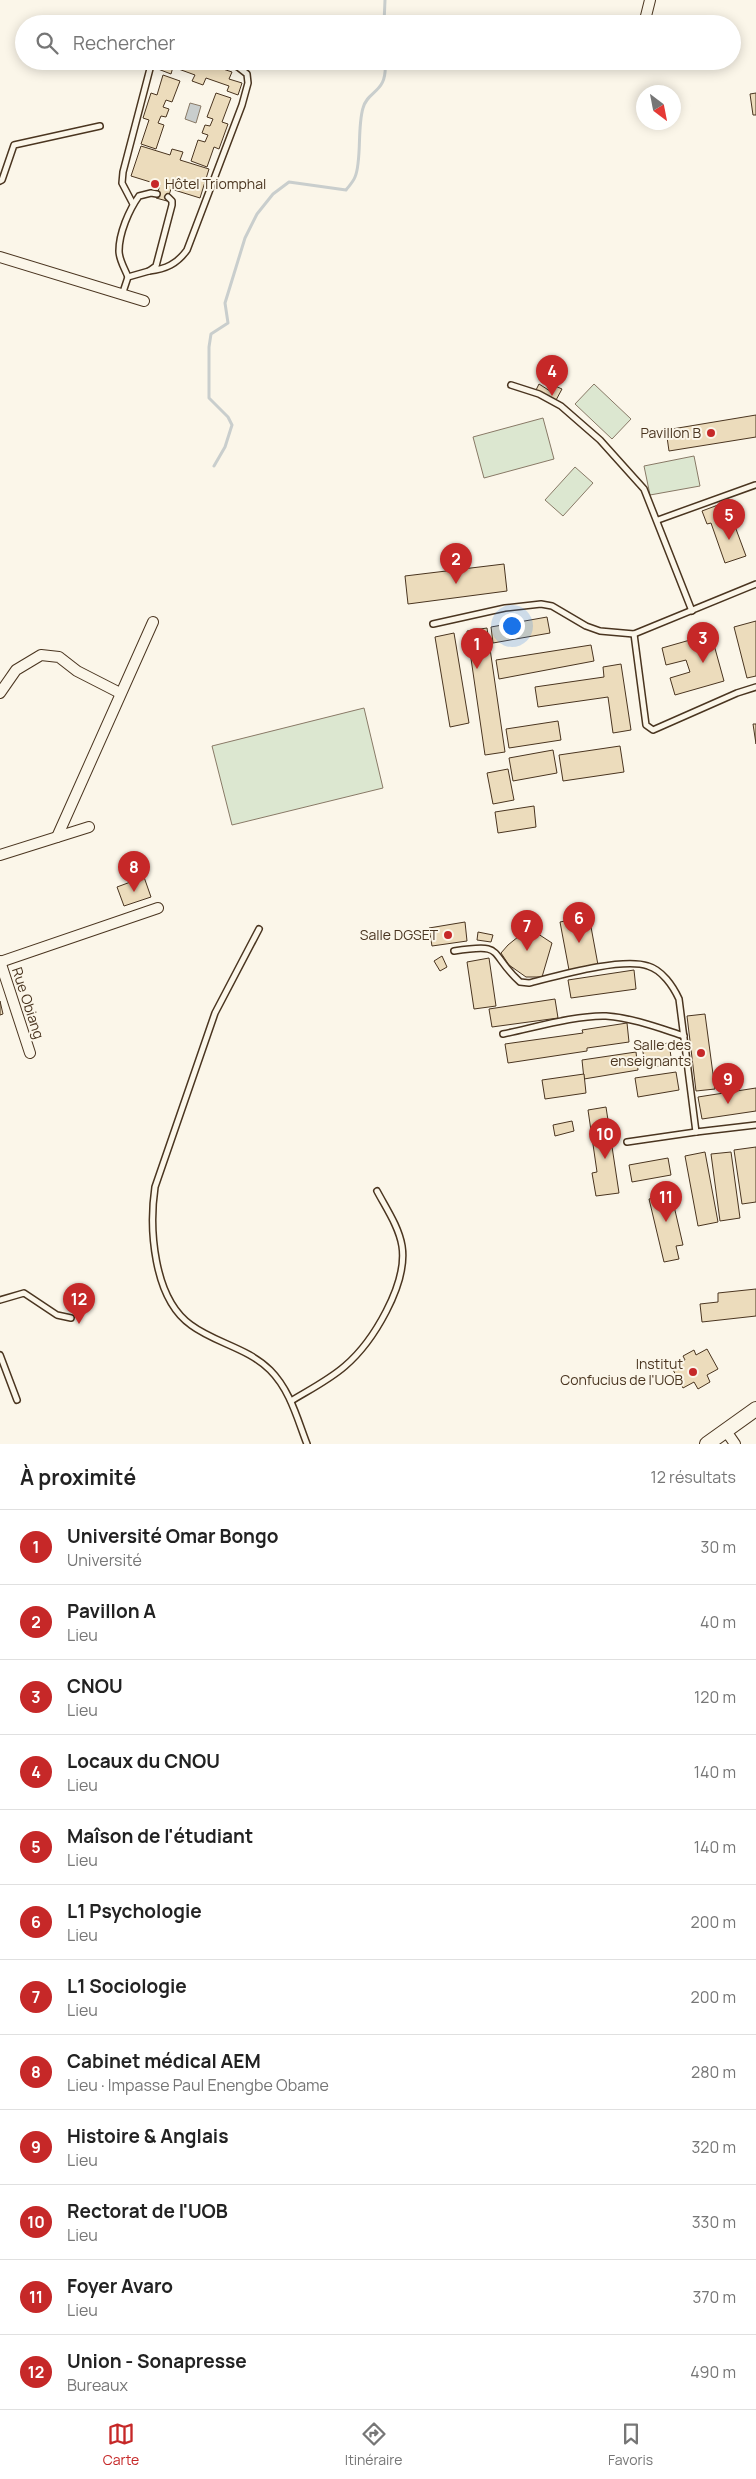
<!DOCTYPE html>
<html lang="fr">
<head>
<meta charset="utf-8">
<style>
	:root { --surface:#fff; --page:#f2f2f2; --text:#222; --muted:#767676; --line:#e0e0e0; --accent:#c62828 }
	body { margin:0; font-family:Manrope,sans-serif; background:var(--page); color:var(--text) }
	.compass { position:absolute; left:636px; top:85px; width:45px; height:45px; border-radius:50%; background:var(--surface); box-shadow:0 2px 12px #0003; rotate:148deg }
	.you { position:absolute; left:511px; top:625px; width:18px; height:18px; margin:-12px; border:4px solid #fff; border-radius:50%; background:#1a73e8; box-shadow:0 0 0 8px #1a73e833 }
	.badge { display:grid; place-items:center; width:32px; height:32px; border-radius:50%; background:var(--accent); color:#fff; font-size:16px; font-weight:700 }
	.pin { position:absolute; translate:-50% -41px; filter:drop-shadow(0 1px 2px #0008) }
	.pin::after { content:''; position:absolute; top:26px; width:18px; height:15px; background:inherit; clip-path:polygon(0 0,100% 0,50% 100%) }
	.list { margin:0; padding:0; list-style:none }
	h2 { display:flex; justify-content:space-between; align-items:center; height:65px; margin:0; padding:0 20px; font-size:21px }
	h2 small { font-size:16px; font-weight:400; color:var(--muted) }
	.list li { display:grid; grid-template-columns:32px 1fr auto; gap:15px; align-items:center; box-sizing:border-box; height:75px; padding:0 20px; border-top:1px solid var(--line) }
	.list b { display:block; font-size:19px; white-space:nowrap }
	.list p { margin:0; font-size:16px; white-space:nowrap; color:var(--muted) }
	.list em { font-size:16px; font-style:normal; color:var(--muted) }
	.icon { flex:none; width:28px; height:28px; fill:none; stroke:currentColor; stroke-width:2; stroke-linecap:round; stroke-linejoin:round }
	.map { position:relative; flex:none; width:756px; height:1444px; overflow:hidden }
	.search { position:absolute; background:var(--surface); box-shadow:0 2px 12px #0003; left:15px; right:15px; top:15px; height:55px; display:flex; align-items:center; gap:12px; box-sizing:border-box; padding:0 18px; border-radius:28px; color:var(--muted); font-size:19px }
	.sheet { height:965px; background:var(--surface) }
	nav { display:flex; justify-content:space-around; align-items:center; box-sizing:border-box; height:70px; border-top:1px solid var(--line); background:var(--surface); font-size:14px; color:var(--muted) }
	nav a { display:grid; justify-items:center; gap:2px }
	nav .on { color:var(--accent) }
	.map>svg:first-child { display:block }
	.green { fill:#dce7d0; stroke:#887966 }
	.water { fill:#c9cecd; stroke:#887966 }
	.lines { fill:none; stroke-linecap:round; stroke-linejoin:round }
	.stream { stroke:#c9cecd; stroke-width:3 }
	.building { fill:#ecdcbc; stroke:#4a3520 }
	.service-casing { stroke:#4a3520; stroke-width:8 }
	.minor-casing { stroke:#4a3520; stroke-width:12 }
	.secondary-casing { stroke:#4a3520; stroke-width:16 }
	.service { stroke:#fbf6e9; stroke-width:5 }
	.minor { stroke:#fbf6e9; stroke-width:10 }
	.secondary { stroke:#fbf6e9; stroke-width:14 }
	.poi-dot { fill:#c62828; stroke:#fbf6e9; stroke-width:2 }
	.labels { text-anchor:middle; stroke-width:4; stroke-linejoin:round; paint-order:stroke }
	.poi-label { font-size:14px; fill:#4a3520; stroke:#fbf6e9; text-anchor:end }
	.street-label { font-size:14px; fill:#4a3520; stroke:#fbf6e9 }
</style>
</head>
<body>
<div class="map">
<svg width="756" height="1444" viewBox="0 0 756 1444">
	<rect width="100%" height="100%" fill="#fbf6e9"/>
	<!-- green -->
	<g class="green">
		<path d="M594,384l37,35 -19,20 -37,-35z"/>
		<path d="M543,418l11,41 -70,19 -11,-41z"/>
		<path d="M694,456l6,30 -50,9 -6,-29z"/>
		<path d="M575,467l18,16 -30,33 -18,-16z"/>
		<path d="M364,708l19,80 -151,37 -20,-79z"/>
	</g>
	<!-- water -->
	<path class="water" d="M190,103l11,3 -5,17 -11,-4z"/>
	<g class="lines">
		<!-- stream -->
		<g class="stream">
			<path d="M384,24l1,-24"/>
			<path d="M214,466l11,-19 7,-22 -4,-8 -19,-19v-51l2,-13 17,-11 -3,-20 20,-65 12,-24 16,-20 16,-12 57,8c3,-4 7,-8 9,-13 7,-16 2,-49 8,-69 5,-19 25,-14 22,-47"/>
		</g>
	</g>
	<!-- building -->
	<g class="building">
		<path d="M161,61h38l33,11 -3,7 13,4 -4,12 -11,-4 2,-5 -23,-8 -3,7 -11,-4 3,-6 -22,-8 -2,7 -13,-5z"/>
		<path d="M163,75l17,6 -8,21 -6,-2 -3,7 6,2 -3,8 -5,-1 -3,7 6,2 -8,24 -15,-5 8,-24 -6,-2 8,-25 6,2z"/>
		<path d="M216,93l15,5 -9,24 6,2 -9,25 -5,-2 -7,20 -16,-6 7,-21 7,2 3,-7 -6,-2 3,-8 5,1 3,-7 -6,-2z"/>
		<path d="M756,93v22h-3l-3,-21z"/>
		<path d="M141,146l29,9 2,-6 11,3 -3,8 29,9 -9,29 -29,-9 -4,12 -11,-3 4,-13 -29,-9z"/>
		<path d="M539,384l11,7 3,-6 9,4 -7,13 -19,-12z"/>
		<path d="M756,415v22l-87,14 -3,-21z"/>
		<path d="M726,502l20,54 -21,7 -14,-40 -4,1 -5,-13z"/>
		<path d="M504,564l3,27 -99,13 -3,-28z"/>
		<path d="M547,617l3,16 -57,10 -2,-16z"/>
		<path d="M756,621v55l-9,2 -13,-51z"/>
		<path d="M487,628l18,124 -20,3 -18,-124z"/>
		<path d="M454,633l15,90 -19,4 -15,-90z"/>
		<path d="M711,634l13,47 -49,14 -5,-17 20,-6 -4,-12 -20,5 -4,-17z"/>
		<path d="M591,645l3,16 -95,18 -3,-19z"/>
		<path d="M621,664l10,66 -18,3 -5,-36 -70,10 -3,-20 69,-10 -1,-10z"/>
		<path d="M558,721l3,19 -52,8 -3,-19z"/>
		<path d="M753,724h3v20z"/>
		<path d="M620,746l4,26 -61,9 -4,-26z"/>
		<path d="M553,750l4,23 -44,8 -4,-23z"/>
		<path d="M508,769l6,31 -21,4 -6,-31z"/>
		<path d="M534,806l2,21 -38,6 -3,-21z"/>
		<path d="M144,877l7,20 -27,9 -7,-19z"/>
		<path d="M589,916l9,49 -29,5 -9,-48z"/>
		<path d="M465,922l2,19 -35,5 -3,-18z"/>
		<path d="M529,928l23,15 -10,34h-16l-17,-12 -8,-12 7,-8z"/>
		<path d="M478,932l15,3 -2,7 -14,-2z"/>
		<path d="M442,956l5,11 -7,4 -6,-10z"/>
		<path d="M489,958l7,48 -22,3 -7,-47z"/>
		<path d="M634,970l2,19 -65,9 -3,-18z"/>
		<path d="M555,999l3,19 -66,9 -3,-18z"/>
		<path d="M0,1001l3,13 -3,1z"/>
		<path d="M705,1014l10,75 -19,2 -9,-75z"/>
		<path d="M627,1023l2,19 -42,6v3l-79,12 -3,-19 78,-11 -1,-3z"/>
		<path d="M669,1043l3,21 -26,4 -4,-21z"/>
		<path d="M636,1052l2,18 -54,9 -2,-19z"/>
		<path d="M676,1072l3,18 -41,7 -3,-19z"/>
		<path d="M584,1074l2,19 -41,6 -3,-19z"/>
		<path d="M756,1088v23l-54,8 -4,-22z"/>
		<path d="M606,1107l13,86 -23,3 -4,-23 5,-1 -9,-62z"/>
		<path d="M572,1121l2,10 -19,5 -2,-11z"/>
		<path d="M756,1147v55l-14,2 -8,-54z"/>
		<path d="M705,1152l13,70 -20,4 -13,-70z"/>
		<path d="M731,1152l9,66 -20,3 -9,-67z"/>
		<path d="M668,1158l3,17 -39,7 -3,-17z"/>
		<path d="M671,1193l12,52 -7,1 3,13 -15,3 -15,-63z"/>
		<path d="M756,1289v27l-54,6 -2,-18 18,-2v-9z"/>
		<path d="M707,1349l11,20 -11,6 3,7 -12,7 -4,-7 -11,6 -11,-20 13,-8 -2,-4 11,-6 2,5z"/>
	</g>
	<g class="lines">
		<defs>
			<g id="service">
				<path d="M0,181l2,-1 12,-35 86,-19"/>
				<path d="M133,204l-11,-21 1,-11 29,-111"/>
				<path d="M149,271c17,-2 28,-7 38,-21l55,-145 6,-22 -1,-9 -9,-7 -15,-6"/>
				<path d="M128,277c-3,-8 -9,-17 -9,-26 0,-18 10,-41 20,-55l12,-3 6,1"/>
				<path d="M122,295l6,-18 21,-6 7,-5 16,-61v-4l-4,-4"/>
				<path d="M511,385l28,9 22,12 39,34 44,49 48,122"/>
				<path d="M658,520l97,-35"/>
				<path d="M433,624l72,-16 36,-4 11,2 34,20 14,5 34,3 122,-50"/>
				<path d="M634,634l12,91 7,5 84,-37 19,-6"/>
				<path d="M259,929l-44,84 -60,174c-6,41 -2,111 36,138 24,18 57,23 79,45 20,20 27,48 37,74"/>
				<path d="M454,951c53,-8 33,1 66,31l9,1c28,-7 93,-26 119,-17 14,4 25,20 31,33l17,133 60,-7"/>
				<path d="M503,1034c30,-6 73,-19 103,-18 27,2 53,12 78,20"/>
				<path d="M627,1142l69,-10"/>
				<path d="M0,1300l24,-7 33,22 14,3"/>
				<path d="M0,1355l17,45"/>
				<path d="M291,1401c18,-11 38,-21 54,-35 28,-24 63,-82 57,-120 -3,-19 -16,-38 -25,-55"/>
			</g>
			<g id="minor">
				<path d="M644,24l6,-24"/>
				<path d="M0,257l144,44"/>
				<path d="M0,693l16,-23 25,-15 18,2 18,14 43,22"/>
				<path d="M57,837l96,-215"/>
				<path d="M0,855l89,-28"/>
				<path d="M0,961l30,92"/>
				<path d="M0,962l158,-54"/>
				<path d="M726,1431l9,13"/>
			</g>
			<path id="secondary" d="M707,1444l49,-35"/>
		</defs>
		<!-- service casing -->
		<use href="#service" class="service-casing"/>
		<!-- minor casing -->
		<use href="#minor" class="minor-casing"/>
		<!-- secondary casing -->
		<use href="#secondary" class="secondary-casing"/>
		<!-- service -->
		<use href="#service" class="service"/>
		<!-- minor -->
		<use href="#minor" class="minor"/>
		<!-- secondary -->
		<use href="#secondary" class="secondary"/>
	</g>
	<!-- markers -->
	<g class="poi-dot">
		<circle cx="155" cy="184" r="5"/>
		<circle cx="711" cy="433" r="5"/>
		<circle cx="448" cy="935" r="5"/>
		<circle cx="701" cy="1053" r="5"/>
		<circle cx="693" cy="1372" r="5"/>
	</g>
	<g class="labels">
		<!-- poi labels -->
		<g class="poi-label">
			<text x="165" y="189" text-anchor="start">Hôtel Triomphal</text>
			<text x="701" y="438">Pavillon B</text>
			<text x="438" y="940">Salle DGSET</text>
			<text x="691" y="1050">Salle des<tspan x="691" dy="16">enseignants</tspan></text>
			<text x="683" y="1369">Institut<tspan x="683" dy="16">Confucius de l'UOB</tspan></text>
		</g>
		<!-- street labels -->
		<g class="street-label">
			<text transform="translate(28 1003) rotate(72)" y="5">Rue Obiang</text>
		</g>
	</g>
</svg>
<svg class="compass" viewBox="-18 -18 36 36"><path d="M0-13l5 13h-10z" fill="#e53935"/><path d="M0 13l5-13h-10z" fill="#767676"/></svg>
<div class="you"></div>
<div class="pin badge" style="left:477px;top:669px">1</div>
<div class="pin badge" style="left:456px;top:584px">2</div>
<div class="pin badge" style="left:703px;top:663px">3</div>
<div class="pin badge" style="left:552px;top:396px">4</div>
<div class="pin badge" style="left:729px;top:540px">5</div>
<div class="pin badge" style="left:579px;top:943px">6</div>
<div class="pin badge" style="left:527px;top:951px">7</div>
<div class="pin badge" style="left:134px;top:892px">8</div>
<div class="pin badge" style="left:728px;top:1104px">9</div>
<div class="pin badge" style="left:605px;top:1159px">10</div>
<div class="pin badge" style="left:666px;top:1222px">11</div>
<div class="pin badge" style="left:79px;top:1324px">12</div>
<div class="search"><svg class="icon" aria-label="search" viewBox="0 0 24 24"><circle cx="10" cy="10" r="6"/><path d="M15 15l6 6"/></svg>Rechercher</div>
</div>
<section class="sheet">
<h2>À proximité<small>12 résultats</small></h2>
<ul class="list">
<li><span class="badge">1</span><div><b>Université Omar Bongo</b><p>Université</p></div><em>30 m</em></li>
<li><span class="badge">2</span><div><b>Pavillon A</b><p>Lieu</p></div><em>40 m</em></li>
<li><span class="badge">3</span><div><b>CNOU</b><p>Lieu</p></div><em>120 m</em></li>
<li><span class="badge">4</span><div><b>Locaux du CNOU</b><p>Lieu</p></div><em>140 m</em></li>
<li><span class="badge">5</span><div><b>Maîson de l'étudiant</b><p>Lieu</p></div><em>140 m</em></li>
<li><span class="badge">6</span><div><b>L1 Psychologie</b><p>Lieu</p></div><em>200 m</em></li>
<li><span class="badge">7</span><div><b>L1 Sociologie</b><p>Lieu</p></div><em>200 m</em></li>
<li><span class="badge">8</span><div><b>Cabinet médical AEM</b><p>Lieu · Impasse Paul Enengbe Obame</p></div><em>280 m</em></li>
<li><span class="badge">9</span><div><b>Histoire &amp; Anglais</b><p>Lieu</p></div><em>320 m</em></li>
<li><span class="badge">10</span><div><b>Rectorat de l'UOB</b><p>Lieu</p></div><em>330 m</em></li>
<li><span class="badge">11</span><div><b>Foyer Avaro</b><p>Lieu</p></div><em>370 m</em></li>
<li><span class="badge">12</span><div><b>Union - Sonapresse</b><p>Bureaux</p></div><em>490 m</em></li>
</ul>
</section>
<nav>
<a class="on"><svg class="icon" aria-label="map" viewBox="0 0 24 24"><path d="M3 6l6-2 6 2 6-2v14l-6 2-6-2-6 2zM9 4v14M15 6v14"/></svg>Carte</a>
<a><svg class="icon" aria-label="directions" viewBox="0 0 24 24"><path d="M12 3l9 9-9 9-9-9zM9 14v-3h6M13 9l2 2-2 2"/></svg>Itinéraire</a>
<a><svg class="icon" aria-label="saved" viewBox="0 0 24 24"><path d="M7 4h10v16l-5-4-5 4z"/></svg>Favoris</a>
</nav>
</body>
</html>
